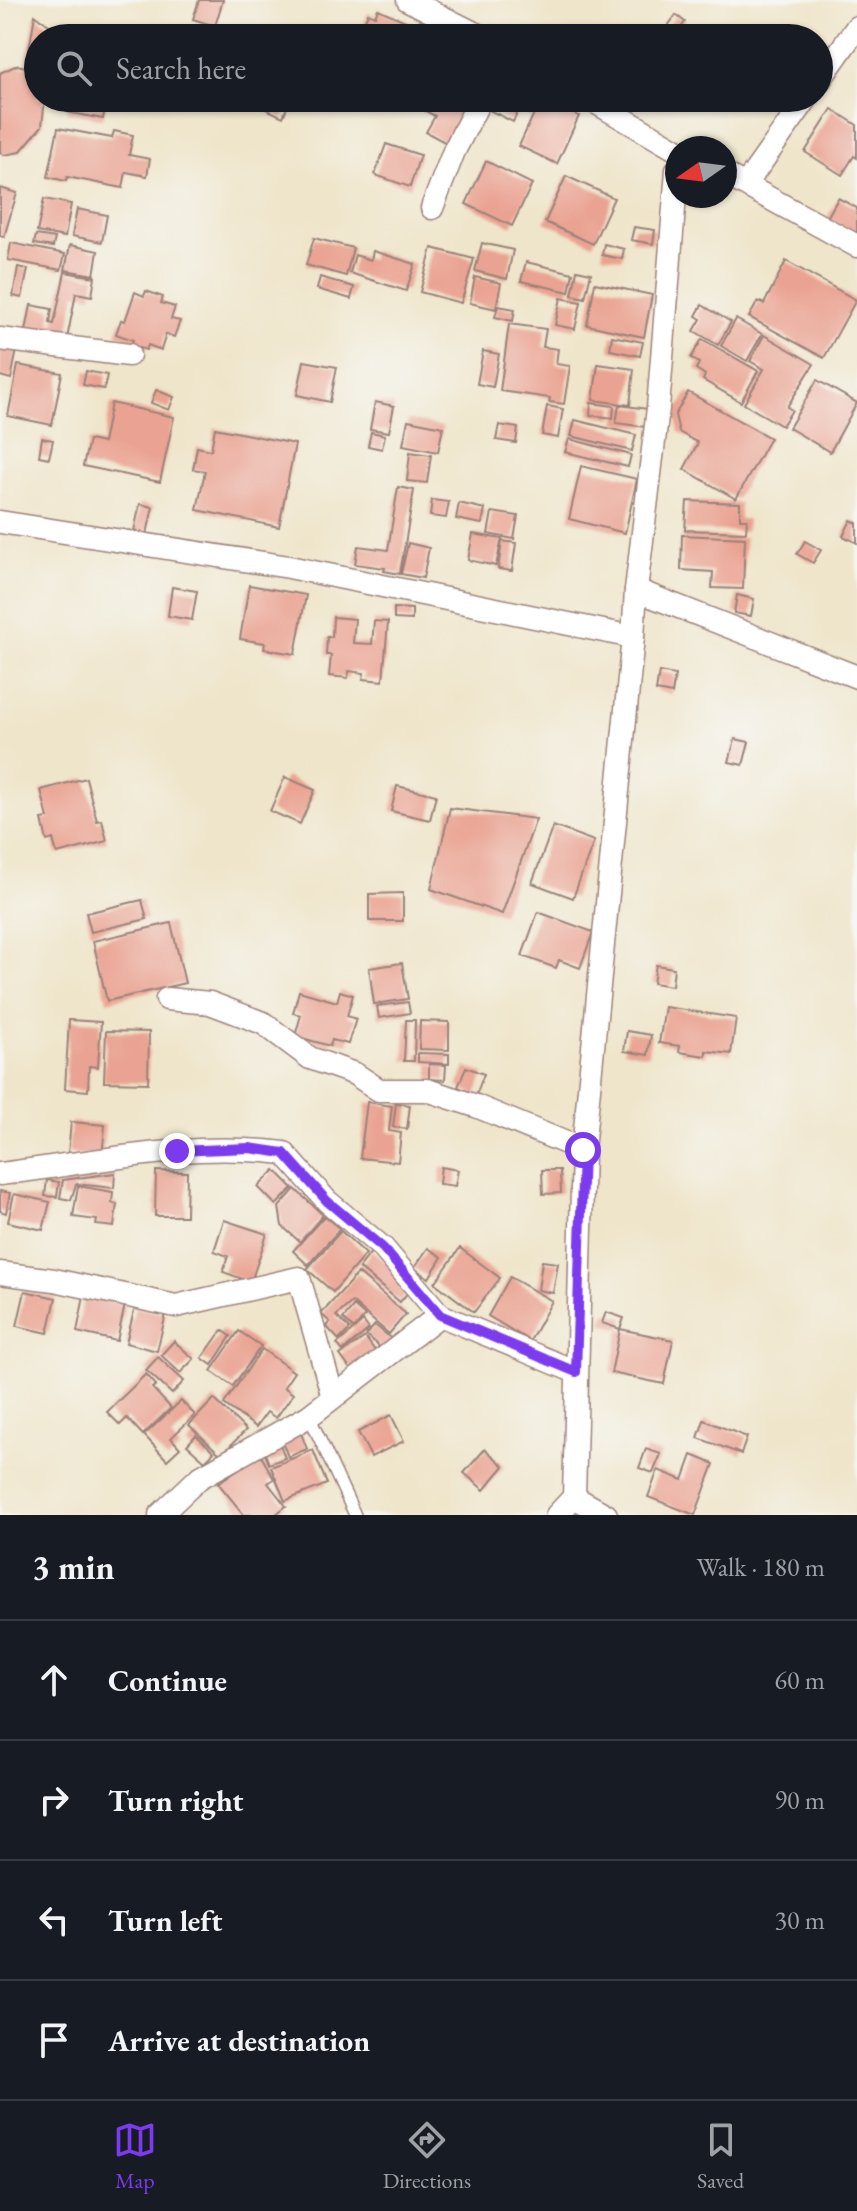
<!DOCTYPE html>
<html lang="en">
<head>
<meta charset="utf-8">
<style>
	:root { --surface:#171b24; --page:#20242c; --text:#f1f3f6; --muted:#9ea1a6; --line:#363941; --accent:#7c3aed }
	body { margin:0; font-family:"EB Garamond",serif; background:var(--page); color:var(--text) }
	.compass { position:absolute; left:665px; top:136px; width:72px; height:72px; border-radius:50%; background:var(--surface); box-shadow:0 2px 6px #0004; rotate:256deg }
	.stop { position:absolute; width:24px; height:24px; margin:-18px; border:6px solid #7c3aed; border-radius:50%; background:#fff }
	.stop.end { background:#7c3aed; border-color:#fff; box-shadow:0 2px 8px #0008 }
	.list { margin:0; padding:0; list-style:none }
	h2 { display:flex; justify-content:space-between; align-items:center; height:104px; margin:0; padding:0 32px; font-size:34px }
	h2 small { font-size:26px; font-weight:400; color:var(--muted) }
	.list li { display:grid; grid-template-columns:52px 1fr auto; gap:24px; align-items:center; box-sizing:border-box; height:120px; padding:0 32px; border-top:2px solid var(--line) }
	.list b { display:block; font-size:30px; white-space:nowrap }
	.list em { font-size:26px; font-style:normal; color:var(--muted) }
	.icon { flex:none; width:44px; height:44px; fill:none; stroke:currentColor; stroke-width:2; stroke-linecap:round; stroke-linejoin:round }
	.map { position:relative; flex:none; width:857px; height:1515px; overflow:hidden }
	.search { position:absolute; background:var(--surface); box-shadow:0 2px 6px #0004; left:24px; right:24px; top:24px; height:88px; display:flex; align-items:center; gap:20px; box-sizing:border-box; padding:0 28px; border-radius:44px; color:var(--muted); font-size:30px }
	.sheet { height:584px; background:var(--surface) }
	nav { display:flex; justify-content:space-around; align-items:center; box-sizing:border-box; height:112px; border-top:2px solid var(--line); background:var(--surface); font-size:22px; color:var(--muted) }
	nav a { display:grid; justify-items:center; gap:4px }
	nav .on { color:var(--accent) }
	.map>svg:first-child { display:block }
	.building { fill:#eaa392 }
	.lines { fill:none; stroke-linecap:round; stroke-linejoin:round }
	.service-casing { stroke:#9c827a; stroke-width:14 }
	.minor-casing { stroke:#9c827a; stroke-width:25 }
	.service { stroke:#fff; stroke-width:11 }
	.minor { stroke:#fff; stroke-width:22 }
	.route { stroke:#7c3aed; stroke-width:10 }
</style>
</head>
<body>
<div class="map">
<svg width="857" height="1515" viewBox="0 0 857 1515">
	<rect width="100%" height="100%" fill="#f6f6f2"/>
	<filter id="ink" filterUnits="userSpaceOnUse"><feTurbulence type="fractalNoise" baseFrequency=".0125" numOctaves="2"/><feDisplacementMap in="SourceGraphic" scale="16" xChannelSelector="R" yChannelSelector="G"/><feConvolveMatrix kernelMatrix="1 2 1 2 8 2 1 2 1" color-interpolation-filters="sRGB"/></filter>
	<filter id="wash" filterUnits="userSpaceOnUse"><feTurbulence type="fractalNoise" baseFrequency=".006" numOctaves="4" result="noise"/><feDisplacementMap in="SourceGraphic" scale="32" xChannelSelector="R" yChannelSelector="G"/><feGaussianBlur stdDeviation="1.8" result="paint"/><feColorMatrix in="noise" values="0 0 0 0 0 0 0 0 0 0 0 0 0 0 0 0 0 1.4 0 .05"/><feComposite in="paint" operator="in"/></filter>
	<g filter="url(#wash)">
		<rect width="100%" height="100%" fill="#efe5ca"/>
		<g id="blocks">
			<!-- building -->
			<g class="building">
				<path d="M199,0h24l-8,26 -22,-7z"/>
				<path d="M378,9l39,17 -5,12h-54l10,-25 7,3z"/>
				<path d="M35,15l32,23h-29v60h7l-3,28 -22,26 -16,3 -4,-3v-79l17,-8 9,2z"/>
				<path d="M676,15l9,7 -11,16h-15z"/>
				<path d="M70,98l36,6 -3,15 -36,-7z"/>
				<path d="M255,98h18l15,7 -5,12 -30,-14z"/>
				<path d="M401,98h64l-6,10 6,3 -17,33 -22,-12 9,-16z"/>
				<path d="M490,98h46l-7,16 -10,-5 -6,13 -28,-14z"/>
				<path d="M541,98l38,18 -22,48 -38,-18z"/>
				<path d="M832,109l25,16v33l-3,-2 -12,19 -37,-23z"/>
				<path d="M58,128l54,10 2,-7 19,4 -4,20 21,4 -3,17 -21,-4 -3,16 -56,-11 -1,4 -18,-4z"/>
				<path d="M386,144l34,11 -10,32 -35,-12z"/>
				<path d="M486,161l46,23 -20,42 -46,-22z"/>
				<path d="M566,176l48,22 -21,46 -48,-22z"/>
				<path d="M0,188l17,5 -13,44 -4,-1z"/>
				<path d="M838,198l19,10v26l-30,-16z"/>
				<path d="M44,199l27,5 -6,33 -28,-5z"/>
				<path d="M77,209l30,6 -5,27 -30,-6z"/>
				<path d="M634,227l21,3 -2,14 -22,-4z"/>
				<path d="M36,235l19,3 -2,9 -19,-3z"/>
				<path d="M314,238l39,10 -7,28 -40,-11z"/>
				<path d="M11,243l54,11 -4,16 -53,-10z"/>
				<path d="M482,243l31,7 -6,29 -32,-8z"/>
				<path d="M604,244l20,5 -2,10 -20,-4z"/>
				<path d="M70,245l28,6 -4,24 -29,-5z"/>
				<path d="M432,248l42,11 -13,44 -41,-11z"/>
				<path d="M373,251l42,13 -9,27 -56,-18 5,-18 16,5z"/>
				<path d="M786,261l70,39 -32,58 -75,-41 9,-16 6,3z"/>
				<path d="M526,262l47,11 -4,19 -48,-11z"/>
				<path d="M18,267l10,2 -6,29 -9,-2z"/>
				<path d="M577,270l14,3 -6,25 -13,-3z"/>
				<path d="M65,272l30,5 -3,19 -16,-3 -9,46 -41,-8 5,-26 21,4 -2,14 4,1z"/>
				<path d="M320,277l34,10 -3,12 -34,-10z"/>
				<path d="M475,277l26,6 -5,26 -26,-6z"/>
				<path d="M595,283l57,12 -8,42 -57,-12z"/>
				<path d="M146,291l17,6 -2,6 14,4 -4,12 9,2 -6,16 -8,-3 -5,16 -13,-5 -2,5 -15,-5 2,-5 -17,-6 5,-14 4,1 10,-29 9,4z"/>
				<path d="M561,298l20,4 -6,27 -20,-4z"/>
				<path d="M702,305l29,17 -13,23 -24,-14 7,-12 -5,-3z"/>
				<path d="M498,306l17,3 -2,12 -18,-4z"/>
				<path d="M736,319l26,15 -15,27 -26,-15z"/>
				<path d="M509,324l37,5 -3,18 15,2 -2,15 14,2 -6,38 -15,-2 1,-4 -50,-7z"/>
				<path d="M764,335l50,29 -27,43 5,3 -10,16 -38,-22 20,-35 -14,-8z"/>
				<path d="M612,336l31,6 -3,14 -30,-6z"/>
				<path d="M702,339l56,32 -17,31 -38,-22 2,-5 -9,-6 3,-6 -8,-5z"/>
				<path d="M0,347l17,3 -6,29 -11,-3z"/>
				<path d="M483,351l16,3 -6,33 -16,-3z"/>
				<path d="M304,361l33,6 -7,35 -33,-7z"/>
				<path d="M598,364l36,5 -4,36 -37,-5z"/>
				<path d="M18,365l44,8 -10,52 -44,-9z"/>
				<path d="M86,371l21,4 -3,14 -21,-4z"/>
				<path d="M817,380l40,23 -27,49 -41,-24z"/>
				<path d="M156,390l18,7 -5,13 -18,-7z"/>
				<path d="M688,392l82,46 -34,61 -52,-30 14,-26 -19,-11 -4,-17z"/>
				<path d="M375,402l19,4 -5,26 -19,-3z"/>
				<path d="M111,403l63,14 -14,65 -77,-16 6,-26 14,3z"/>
				<path d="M591,403l23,3 -1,12 -23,-3z"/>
				<path d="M619,405l29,4 -2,18 -30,-4z"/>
				<path d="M547,406l16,3 -5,29 -16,-3z"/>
				<path d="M408,420l35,7 -5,25 -35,-7z"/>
				<path d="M575,420l61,15 -4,16 -61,-15z"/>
				<path d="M499,425l19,3 -2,15 -20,-3z"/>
				<path d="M215,428l80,16 -16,83 -82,-17 8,-39 -12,-2 4,-22 14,3z"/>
				<path d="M371,432l14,3 -3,14 -14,-3z"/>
				<path d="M42,438l11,2 -4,18 -10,-2z"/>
				<path d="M569,439l62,16 -3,12 -63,-15z"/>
				<path d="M410,452l21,3 -4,28 -20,-2z"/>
				<path d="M581,466l56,13 -12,54 -56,-14z"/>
				<path d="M398,487l16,3 -14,84 -16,-3 1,-3 -30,-4 3,-18 30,4z"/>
				<path d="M432,500l17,2 -3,16 -16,-2z"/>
				<path d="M687,501l53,2v16h7l-1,13 -61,-2z"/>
				<path d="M459,503l26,6 -3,15 -26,-5z"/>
				<path d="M140,504l13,3 -6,27 -13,-3z"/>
				<path d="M492,512l26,4 -4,23 -26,-5z"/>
				<path d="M851,520l6,3v20l-14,-7z"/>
				<path d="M473,534l29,5 -6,27 -28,-6z"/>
				<path d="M682,535l63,3 -2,51 -31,-1 1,-16 -32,-2z"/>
				<path d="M502,541l14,2 -4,28 -14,-2z"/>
				<path d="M805,541l16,9 -8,13 -16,-9z"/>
				<path d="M408,543l21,5 -6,30 -22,-4z"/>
				<path d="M249,585l57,10 -11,59 -31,-5 1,-6 -25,-4z"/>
				<path d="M172,587l25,4 -5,29 -24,-4z"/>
				<path d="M737,595l17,4 -3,17 -17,-3z"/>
				<path d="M394,608l18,1v11l-18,-1z"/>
				<path d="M333,617l22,2 -2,24 19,1 2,-23 14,1 -5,59 -20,-2 1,-6 -15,-2 -1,7 -19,-2 2,-21h-5l1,-18h5z"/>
				<path d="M659,672l16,3 -3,19 -16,-3z"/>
				<path d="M735,739l14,3 -6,23 -14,-3z"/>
				<path d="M285,777l30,13 -15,34 -30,-13z"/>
				<path d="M86,778l11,43 5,-1 5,21 -50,13 -4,-15 -6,2 -5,-22 6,-1 -7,-28z"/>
				<path d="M397,786l39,9 -6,25 -39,-9z"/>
				<path d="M450,808l86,11 -34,95 -71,-25z"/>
				<path d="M553,826l41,15 -21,57 -41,-15z"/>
				<path d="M403,893v28h-34v-27z"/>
				<path d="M142,900l5,19 -56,13 -5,-19z"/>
				<path d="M538,912l55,20 -13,36 -21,-8 -3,8 -34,-12z"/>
				<path d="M171,923l14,60 -78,18 -14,-60z"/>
				<path d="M402,963l6,36 -34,5 -5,-36z"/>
				<path d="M656,965l18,3 -2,18 -19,-3z"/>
				<path d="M299,991l38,11 3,-11 13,4 -6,21 9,3 -8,25 -16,-4 -2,6 -35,-10 6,-21 -8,-2z"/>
				<path d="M408,1002l2,11 -31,5 -2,-12z"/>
				<path d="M665,1007l71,11 -5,36 -25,-3v5l-27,-4 1,-6 -21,-3z"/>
				<path d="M69,1020l32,2 -3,45 -9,-1 -1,25 -23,-2z"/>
				<path d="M406,1020h9l-1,41h-10z"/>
				<path d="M420,1021l29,1v28l-30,-1z"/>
				<path d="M106,1031l43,1 -1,51 -44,-1z"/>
				<path d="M627,1031l24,4 -3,20 -24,-4z"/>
				<path d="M418,1053l31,1v10l-31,-2z"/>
				<path d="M429,1064l17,1 -1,15 -16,-1z"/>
				<path d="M466,1067l18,7 -8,21 -18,-8z"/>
				<path d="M367,1102l25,4 -3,25 12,2 -3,29 -38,-4z"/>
				<path d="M396,1103l14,2 -3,24 -14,-2z"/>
				<path d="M71,1122l34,3 -3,32 -34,-4z"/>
				<path d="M441,1167l17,3 -3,16 -16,-2z"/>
				<path d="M275,1170l18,18 -17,17 -18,-18z"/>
				<path d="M542,1170h18l1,23 -18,1z"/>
				<path d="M156,1171l31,1 -1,44h-31z"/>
				<path d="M115,1173l-1,15 -38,-4 -5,16 -11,-2 3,-18z"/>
				<path d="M47,1180l12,2 -2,15 -12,-1z"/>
				<path d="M78,1186l35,6 -1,11 5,1 -3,23 -18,-2 1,-5 -24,-3z"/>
				<path d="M295,1189l28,26 -23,27 -18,-16 -3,-19z"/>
				<path d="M0,1191l10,2 -4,20 -6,-2z"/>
				<path d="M14,1194l36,8 -7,28 -35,-8z"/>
				<path d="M324,1216l16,13 -32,36 -15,-14z"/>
				<path d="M224,1220l43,14 -16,48 -28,-10 5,-16 -14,-5z"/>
				<path d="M341,1231l25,23 -33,38 -26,-23z"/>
				<path d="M428,1248l14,9 -13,21 -15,-10z"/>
				<path d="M460,1248l40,30 -26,34 -39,-29z"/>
				<path d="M372,1251l42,34 -14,17 -41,-34z"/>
				<path d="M542,1261l16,2 -5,30 -15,-3z"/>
				<path d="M358,1273l48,41 -17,20 -37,-32 -16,14 14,13 -11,11 -13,-14 4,-4 -9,-8z"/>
				<path d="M510,1277l42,24 -22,40 -42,-25z"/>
				<path d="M25,1291l31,7 -8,35 -31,-7z"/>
				<path d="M84,1296l41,9 -8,36 -40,-9z"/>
				<path d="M354,1306l11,10 -11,13 -11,-10z"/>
				<path d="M135,1307l31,7 -9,37 -31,-8z"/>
				<path d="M606,1312l18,6 -4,11 -18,-6z"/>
				<path d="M363,1321l6,8 -26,22 -6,-7z"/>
				<path d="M375,1325l18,15 -9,11 -18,-16z"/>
				<path d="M620,1329l53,11 -9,44 -53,-11z"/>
				<path d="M222,1330l9,6 -19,29 -10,-7z"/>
				<path d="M239,1331l22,15 -28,40 -22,-15z"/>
				<path d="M365,1337l11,15 -25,18 -11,-15z"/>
				<path d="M174,1341l20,18 -14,14 -19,-18z"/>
				<path d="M262,1349l32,23 -10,15 9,7 -17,24 -9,-6 -11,15 -32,-23z"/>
				<path d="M158,1357l26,24 -12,13 -26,-24z"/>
				<path d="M146,1374l10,11 -4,3 19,20 -28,27 -16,-17 -7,7 -13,-13z"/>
				<path d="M214,1399l32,31 -25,25 -32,-30z"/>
				<path d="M181,1401l14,14 -24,23 9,10 -13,12 -23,-25z"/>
				<path d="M391,1415l13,26 -33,16 -13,-25z"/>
				<path d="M704,1420l43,17 -6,17 -43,-16z"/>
				<path d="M301,1433l6,16 -19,8 -6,-16z"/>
				<path d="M196,1435l18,17 -9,9 -18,-16z"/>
				<path d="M280,1444l5,14 -16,6 -5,-13z"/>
				<path d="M485,1449l19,17 -20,24 -20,-17z"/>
				<path d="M646,1449l15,5 -8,19 -14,-5z"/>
				<path d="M313,1450l14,34 -42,17 -14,-34z"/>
				<path d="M260,1454l14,25 -6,4 18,23 -11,9h-31l-26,-32z"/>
				<path d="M692,1455l22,9 -19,51 -47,-18 10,-27 25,10z"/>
			</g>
		</g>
	</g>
	<g filter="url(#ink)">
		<use href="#blocks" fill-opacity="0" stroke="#9c827a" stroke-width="2"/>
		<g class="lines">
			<defs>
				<path id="service" d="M309,1416l46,99"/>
				<g id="minor">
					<path d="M408,0l76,38"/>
					<path d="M819,81l38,-54"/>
					<path d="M588,98l89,52"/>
					<path d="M725,174l132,72"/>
					<path d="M746,184l61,-86"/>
					<path d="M432,208l22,-57 27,-53"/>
					<path d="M0,339l129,16"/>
					<path d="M0,522l289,45 344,70"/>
					<path d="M636,590l221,87"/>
					<path d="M167,999l43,4 53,20 47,35 45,16 24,16h48l49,16 107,44"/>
					<path d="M0,1174c94,-12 190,-33 284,-21l43,48 56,47 57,67 136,57"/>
					<path d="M0,1273l54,7 122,26 123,-28 34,119"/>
					<path d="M160,1515l39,-37 110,-62 131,-101"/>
					<path d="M557,1515l17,-18"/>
					<path d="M606,1515l-32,-18 9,-347 50,-513 3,-47 22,-182 19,-238"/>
				</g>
			</defs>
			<!-- service casing -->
			<use href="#service" class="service-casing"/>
			<!-- minor casing -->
			<use href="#minor" class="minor-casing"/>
			<!-- service -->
			<use href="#service" class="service"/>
			<!-- minor -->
			<use href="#minor" class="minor"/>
		</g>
	</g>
	<g class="lines" filter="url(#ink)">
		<!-- route -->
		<path class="route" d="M177,1151l72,-3 35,5 43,48 56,47 57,67 136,57 7,-222"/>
	</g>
</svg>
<svg class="compass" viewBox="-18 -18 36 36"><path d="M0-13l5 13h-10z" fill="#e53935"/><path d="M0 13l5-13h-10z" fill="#9ea1a6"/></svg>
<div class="stop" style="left:583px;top:1150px"></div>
<div class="stop end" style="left:177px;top:1151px"></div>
<div class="search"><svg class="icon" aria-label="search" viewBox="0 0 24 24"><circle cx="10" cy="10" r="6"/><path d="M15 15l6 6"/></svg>Search here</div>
</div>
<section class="sheet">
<h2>3 min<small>Walk · 180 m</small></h2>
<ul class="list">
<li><svg class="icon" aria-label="ahead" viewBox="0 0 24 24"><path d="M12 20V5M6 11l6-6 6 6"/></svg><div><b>Continue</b></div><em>60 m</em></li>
<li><svg class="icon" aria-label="right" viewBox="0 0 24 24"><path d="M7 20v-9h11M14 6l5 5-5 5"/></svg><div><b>Turn right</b></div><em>90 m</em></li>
<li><svg class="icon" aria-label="left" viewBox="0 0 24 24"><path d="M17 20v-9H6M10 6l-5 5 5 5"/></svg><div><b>Turn left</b></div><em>30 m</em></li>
<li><svg class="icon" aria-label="arrive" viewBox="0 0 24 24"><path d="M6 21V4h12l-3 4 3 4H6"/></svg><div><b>Arrive at destination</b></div></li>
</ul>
</section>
<nav>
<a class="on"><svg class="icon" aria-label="map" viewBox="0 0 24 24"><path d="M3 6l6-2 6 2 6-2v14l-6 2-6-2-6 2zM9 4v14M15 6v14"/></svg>Map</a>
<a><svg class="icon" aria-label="directions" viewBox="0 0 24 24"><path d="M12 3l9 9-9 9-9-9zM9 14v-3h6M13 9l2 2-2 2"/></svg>Directions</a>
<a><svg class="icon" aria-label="saved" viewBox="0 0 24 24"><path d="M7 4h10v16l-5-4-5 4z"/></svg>Saved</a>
</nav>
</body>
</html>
